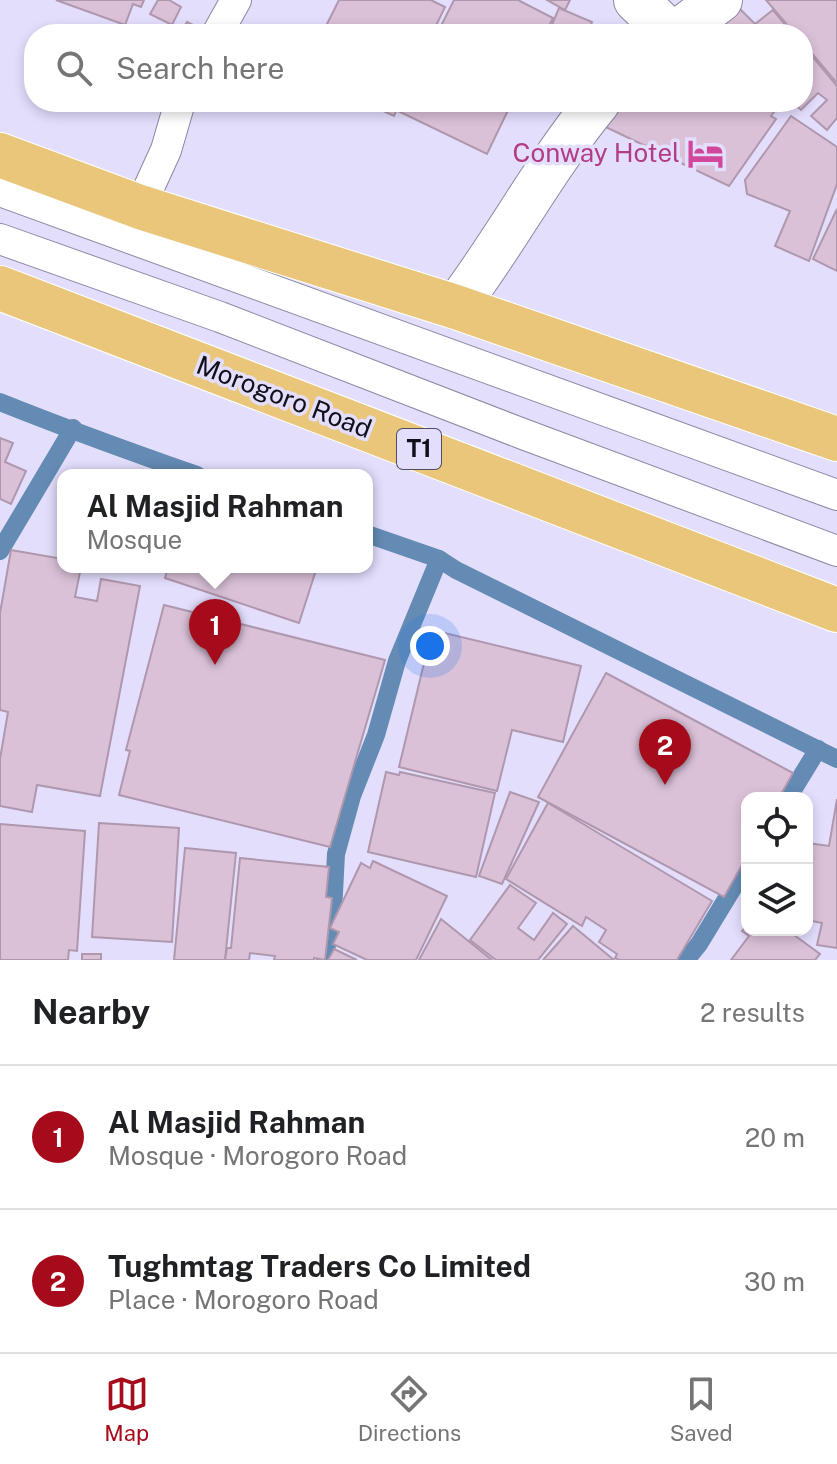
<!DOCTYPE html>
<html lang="en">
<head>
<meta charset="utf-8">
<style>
	:root { --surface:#fff; --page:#f6f6f6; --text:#202124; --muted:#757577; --line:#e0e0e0; --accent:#a50b1b }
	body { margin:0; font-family:"Public Sans",sans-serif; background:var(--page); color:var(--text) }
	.controls { position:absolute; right:24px; bottom:24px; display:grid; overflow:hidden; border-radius:16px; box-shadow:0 4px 12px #0003 }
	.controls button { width:72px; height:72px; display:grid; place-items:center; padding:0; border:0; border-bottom:2px solid var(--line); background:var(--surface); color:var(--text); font:40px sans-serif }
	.you { position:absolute; left:430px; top:646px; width:28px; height:28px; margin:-20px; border:6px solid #fff; border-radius:50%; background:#1a73e8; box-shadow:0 0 0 12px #1a73e833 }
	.badge { display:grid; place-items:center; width:52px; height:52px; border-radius:50%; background:var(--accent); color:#fff; font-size:26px; font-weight:700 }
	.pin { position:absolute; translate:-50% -66px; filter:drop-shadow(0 2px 4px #0008) }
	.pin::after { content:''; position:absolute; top:42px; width:28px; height:24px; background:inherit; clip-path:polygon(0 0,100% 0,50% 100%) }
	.popup { position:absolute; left:57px; top:469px; width:316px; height:104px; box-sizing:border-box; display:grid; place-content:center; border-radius:16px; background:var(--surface); filter:drop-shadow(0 2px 6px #0005); font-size:26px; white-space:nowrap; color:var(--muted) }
	.popup b { font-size:30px; color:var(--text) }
	.popup::after { content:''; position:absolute; left:50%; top:100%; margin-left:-16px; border:16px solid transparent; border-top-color:var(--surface) }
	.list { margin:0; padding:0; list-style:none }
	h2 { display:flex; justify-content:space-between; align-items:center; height:104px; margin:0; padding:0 32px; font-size:34px }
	h2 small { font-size:26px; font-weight:400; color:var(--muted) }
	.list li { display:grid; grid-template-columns:52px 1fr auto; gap:24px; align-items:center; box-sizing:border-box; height:144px; padding:0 32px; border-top:2px solid var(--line) }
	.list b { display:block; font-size:30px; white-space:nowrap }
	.list p { margin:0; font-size:26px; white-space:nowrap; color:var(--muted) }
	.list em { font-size:26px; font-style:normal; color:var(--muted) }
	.icon { flex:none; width:44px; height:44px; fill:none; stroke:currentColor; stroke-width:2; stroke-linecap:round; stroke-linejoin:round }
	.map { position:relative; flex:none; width:837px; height:960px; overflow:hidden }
	.search { position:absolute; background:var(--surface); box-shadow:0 4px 12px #0003; left:24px; right:24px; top:24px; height:88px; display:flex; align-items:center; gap:20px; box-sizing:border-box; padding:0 28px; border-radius:32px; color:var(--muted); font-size:30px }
	.sheet { height:392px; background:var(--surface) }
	nav { display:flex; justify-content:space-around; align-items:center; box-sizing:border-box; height:112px; border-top:2px solid var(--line); background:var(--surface); font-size:22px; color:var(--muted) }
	nav a { display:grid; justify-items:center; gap:4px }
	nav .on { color:var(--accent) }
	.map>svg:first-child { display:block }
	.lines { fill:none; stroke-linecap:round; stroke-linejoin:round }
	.stream { stroke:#648bb4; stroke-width:18 }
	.building { fill:#dac1d8; stroke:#af97ae; stroke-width:2 }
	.service-casing { stroke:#8c86a2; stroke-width:32 }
	.minor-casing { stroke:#8c86a2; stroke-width:46 }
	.trunk-casing { stroke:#fff; stroke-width:46 }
	.service { stroke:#fff; stroke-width:30 }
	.minor { stroke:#fff; stroke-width:44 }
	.trunk { stroke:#eac67a; stroke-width:44 }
	.labels { text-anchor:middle; stroke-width:7; stroke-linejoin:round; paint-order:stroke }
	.shield { fill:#e4defd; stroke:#504d5d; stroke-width:2 }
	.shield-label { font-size:24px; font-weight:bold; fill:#110f19 }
	.hotel-label { font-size:26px; fill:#b23c85; stroke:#e4defd; text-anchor:end }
	.street-label { font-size:26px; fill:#110f19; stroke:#e4defd }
</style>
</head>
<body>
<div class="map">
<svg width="837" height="960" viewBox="0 0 837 960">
	<rect width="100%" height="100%" fill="#e4defd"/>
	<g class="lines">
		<!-- stream -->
		<g class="stream">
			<path d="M0,402c65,26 131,50 197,73"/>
			<path d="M367,534l72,25 17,11 381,189"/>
			<path d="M0,551l73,-123"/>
			<path d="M788,798l30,-49"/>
			<path d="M325,960l4,-32 4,-16 3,-58 16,-58 24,-61 21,-74 42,-102"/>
			<path d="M686,960l13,-16 48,-79"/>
		</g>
	</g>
	<!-- building -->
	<g class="building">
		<path d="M56,0h88l-3,7 -8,-3 -8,21z"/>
		<path d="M158,0h11l12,7 -9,18 -22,-11z"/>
		<path d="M339,0h92l14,7 -13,27h-110z"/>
		<path d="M454,0h64l35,18 -8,16h-108z"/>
		<path d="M547,0h23l-5,10z"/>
		<path d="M766,0h71v83l-34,-40v-9h-8z"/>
		<path d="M559,8l33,14 -3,8 11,4h-52z"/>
		<path d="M740,9l15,15 18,-14 20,24h-78z"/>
		<path d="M187,22l12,6 -4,6h-6l-7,-4z"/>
		<path d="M803,45l34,41v32l-10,12 -16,-14 16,-16 -9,-7 -17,17 -9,-8h11z"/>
		<path d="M364,102h36l-6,14z"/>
		<path d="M402,102h110l-25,52 -89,-43z"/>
		<path d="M615,102h145l14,10 -3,4 5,3 -47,67 -138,-66z"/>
		<path d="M791,116l46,31v37l-28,77 -34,-15 15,-35 -43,-17 -2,-14z"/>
		<path d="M837,209v62l-24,-12z"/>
		<path d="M0,438l13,5 -8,19 21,9 -15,33 -11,-5z"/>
		<path d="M11,550l52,9v8h18l-6,30 22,4 4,-22 39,7 -40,210 -63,-11 -5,27 -32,-6v-47l8,-47 -8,-2v-97z"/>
		<path d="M168,567h149l-18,56 -134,-45z"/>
		<path d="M164,605l221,55 -55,187 -211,-52 11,-44 -4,-1z"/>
		<path d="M432,630l149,36 -18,76 -51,-12 -15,61 -98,-24z"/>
		<path d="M606,673l187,100 -14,25h-32v58l-23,41 -186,-100z"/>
		<path d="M386,772l13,3 1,-3 95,21 -19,84 -108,-25z"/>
		<path d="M510,792l29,10 -37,82 -23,-8z"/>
		<path d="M837,799v149l-20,-3 5,-22 -15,-3v-77l22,3z"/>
		<path d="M548,803l164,98 -35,59h-58l-4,-2 2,-4 -18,-12 7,-12 -20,-13 -4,9 -76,-47z"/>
		<path d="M99,823l80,5 -7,114 -80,-5z"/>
		<path d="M0,824l85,7 -8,120 -8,-1 -1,10h-68z"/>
		<path d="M185,848l51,5 -11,107h-51z"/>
		<path d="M240,858l89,9 -3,30 6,1 -7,62 -11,-2v2h-40l1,-4 -25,-3 -1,7h-24l2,-12h4z"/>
		<path d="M373,861l74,35 -31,64h-49l-34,-16 6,-12 -9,-4 31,-65 9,5z"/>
		<path d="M510,885l26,18 -18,25 16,12 19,-27 14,11 -29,36h-42l-26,-20z"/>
		<path d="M441,919l51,41h-73z"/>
		<path d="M747,925v5h49l-2,5 26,19 -5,6h-84l18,-24 -7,-5z"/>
		<path d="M573,926l41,34h-71z"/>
		<path d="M334,949l23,11h-29z"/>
		<rect x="82" y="954" width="19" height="6"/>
	</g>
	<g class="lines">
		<defs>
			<g id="service">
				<path d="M217,34l19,-34"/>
				<path d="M0,191c280,100 558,203 837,304"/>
				<path d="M140,207l26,-57 14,-48"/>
				<path d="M0,239l220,78 303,117 314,117"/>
			</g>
			<g id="minor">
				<path d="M636,0l35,34"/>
				<path d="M675,34l45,-34"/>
				<path d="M456,307c50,-66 89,-141 142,-205"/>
			</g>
			<g id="trunk">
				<path d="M0,155l140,52 316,100 381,132"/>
				<path d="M0,288l837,322"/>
			</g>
		</defs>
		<!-- service casing -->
		<use href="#service" class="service-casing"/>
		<!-- minor casing -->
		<use href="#minor" class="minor-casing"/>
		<!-- trunk casing -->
		<use href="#trunk" class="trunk-casing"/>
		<!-- service -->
		<use href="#service" class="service"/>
		<!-- minor -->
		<use href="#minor" class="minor"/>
		<!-- trunk -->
		<use href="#trunk" class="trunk"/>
	</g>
	<!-- icons -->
	<defs>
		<symbol id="hotel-bare" viewBox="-9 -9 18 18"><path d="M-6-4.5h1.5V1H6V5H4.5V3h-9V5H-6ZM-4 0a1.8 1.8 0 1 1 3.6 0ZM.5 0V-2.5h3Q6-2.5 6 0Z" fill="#d1479c" stroke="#e4defd" stroke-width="2.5" paint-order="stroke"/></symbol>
	</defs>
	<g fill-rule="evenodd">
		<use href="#hotel-bare" x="680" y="128" width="51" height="51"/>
	</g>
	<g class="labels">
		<!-- shield labels -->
		<rect class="shield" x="397" y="429" width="44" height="40" rx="6"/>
		<g class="shield-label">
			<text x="419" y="457">T1</text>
		</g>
		<!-- hotel labels -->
		<g class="hotel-label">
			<text x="680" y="162">Conway Hotel</text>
		</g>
		<!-- street labels -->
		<g class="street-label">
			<text transform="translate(284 397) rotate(21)" y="9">Morogoro Road</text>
		</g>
	</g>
</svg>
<div class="controls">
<button><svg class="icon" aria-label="locate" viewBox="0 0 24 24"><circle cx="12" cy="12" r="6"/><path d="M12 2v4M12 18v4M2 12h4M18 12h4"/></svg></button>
<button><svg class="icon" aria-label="layers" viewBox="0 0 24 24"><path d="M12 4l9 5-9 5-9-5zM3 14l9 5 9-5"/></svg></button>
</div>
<div class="you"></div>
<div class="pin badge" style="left:215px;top:665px">1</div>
<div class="popup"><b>Al Masjid Rahman</b>Mosque</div>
<div class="pin badge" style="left:665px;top:785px">2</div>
<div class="search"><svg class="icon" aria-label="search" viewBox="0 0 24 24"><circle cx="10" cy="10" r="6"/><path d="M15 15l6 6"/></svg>Search here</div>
</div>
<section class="sheet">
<h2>Nearby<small>2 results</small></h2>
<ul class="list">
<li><span class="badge">1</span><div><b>Al Masjid Rahman</b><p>Mosque · Morogoro Road</p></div><em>20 m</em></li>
<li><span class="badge">2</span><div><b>Tughmtag Traders Co Limited</b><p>Place · Morogoro Road</p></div><em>30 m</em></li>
</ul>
</section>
<nav>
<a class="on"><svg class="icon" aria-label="map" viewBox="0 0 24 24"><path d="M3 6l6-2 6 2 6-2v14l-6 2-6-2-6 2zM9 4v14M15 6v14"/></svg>Map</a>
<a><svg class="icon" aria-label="directions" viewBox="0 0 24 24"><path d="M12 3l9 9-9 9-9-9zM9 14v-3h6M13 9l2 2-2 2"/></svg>Directions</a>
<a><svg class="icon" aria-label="saved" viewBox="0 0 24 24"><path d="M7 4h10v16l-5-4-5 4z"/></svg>Saved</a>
</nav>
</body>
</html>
